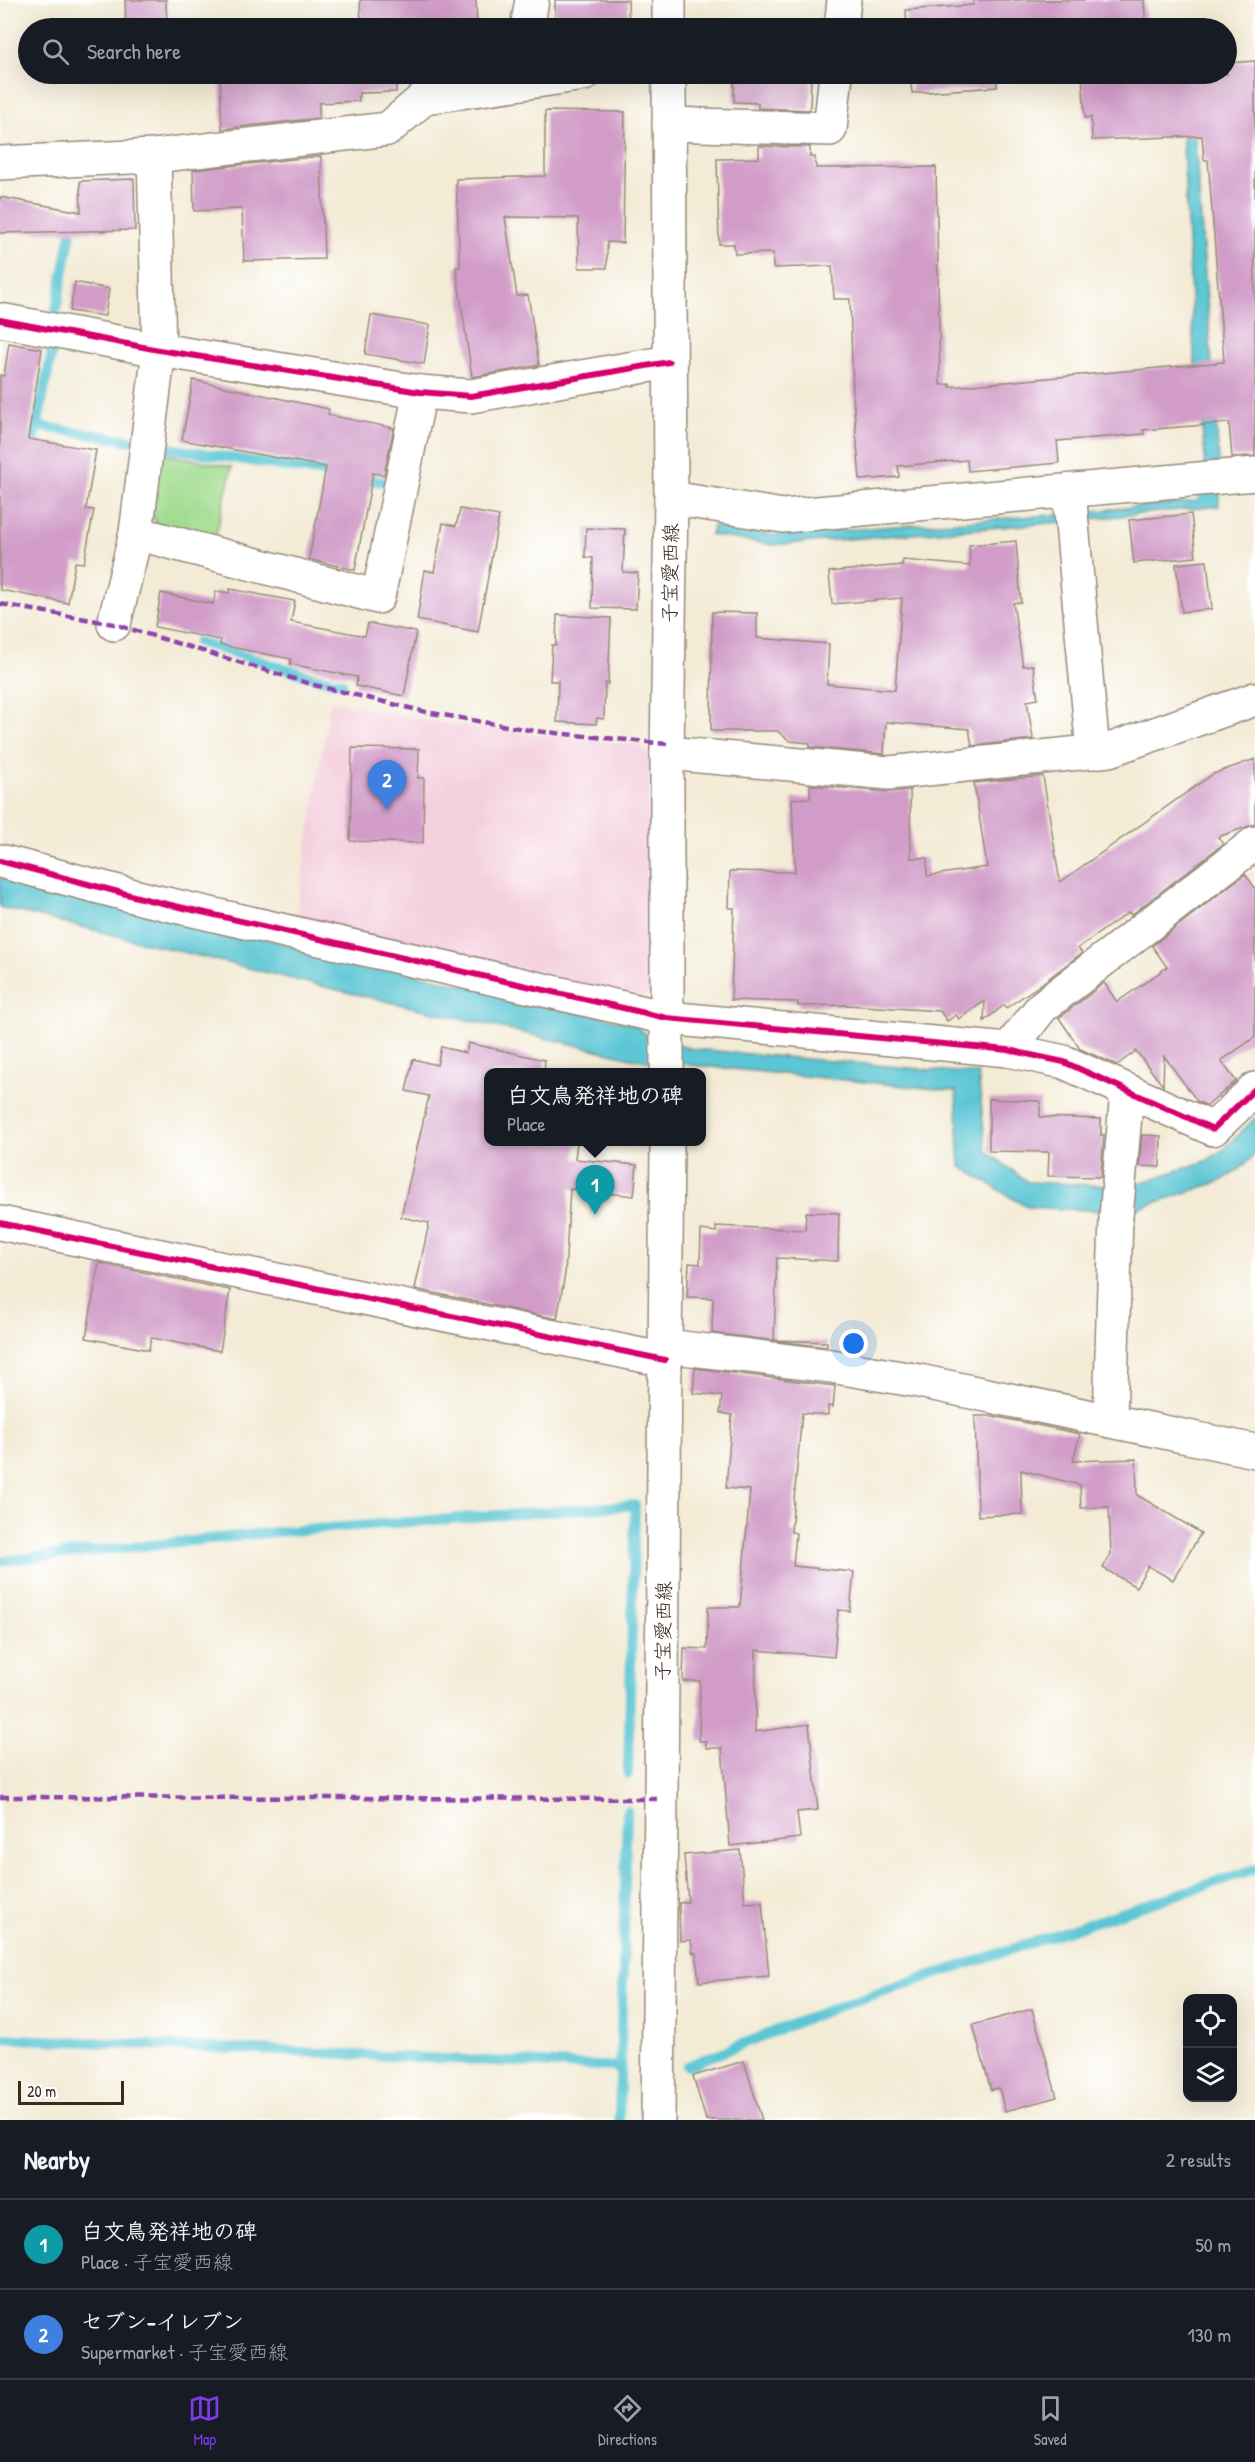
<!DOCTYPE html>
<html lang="en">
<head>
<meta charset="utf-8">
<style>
	:root { --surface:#171b24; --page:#242831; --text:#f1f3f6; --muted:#9ea1a6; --line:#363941; --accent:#7c3aed }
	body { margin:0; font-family:"Patrick Hand","Klee One",sans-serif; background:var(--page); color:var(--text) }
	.controls { position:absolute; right:18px; bottom:18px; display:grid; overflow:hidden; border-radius:12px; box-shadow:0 6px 24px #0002 }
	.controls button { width:54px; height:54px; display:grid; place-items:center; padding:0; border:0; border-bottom:2px solid var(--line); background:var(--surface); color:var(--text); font:30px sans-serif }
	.scale { position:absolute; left:18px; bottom:15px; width:106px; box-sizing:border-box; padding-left:6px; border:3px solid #3b2a1e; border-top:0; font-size:16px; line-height:21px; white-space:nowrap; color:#3b2a1e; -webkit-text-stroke:4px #fff; paint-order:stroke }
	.you { position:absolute; left:854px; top:1344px; width:21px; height:21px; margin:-15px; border:4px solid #fff; border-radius:50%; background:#1a73e8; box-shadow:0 0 0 9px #1a73e833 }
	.badge { display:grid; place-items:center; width:39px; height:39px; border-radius:50%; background:var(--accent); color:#fff; font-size:20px; font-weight:700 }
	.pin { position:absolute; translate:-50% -50px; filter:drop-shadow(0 2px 3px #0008) }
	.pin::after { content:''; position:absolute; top:32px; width:21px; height:18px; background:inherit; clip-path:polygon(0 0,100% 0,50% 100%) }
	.popup { position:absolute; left:484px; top:1068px; width:222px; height:78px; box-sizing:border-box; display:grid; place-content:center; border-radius:12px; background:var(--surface); filter:drop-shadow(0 2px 4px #0005); font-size:20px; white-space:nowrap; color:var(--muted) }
	.popup b { font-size:22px; color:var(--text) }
	.popup::after { content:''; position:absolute; left:50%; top:100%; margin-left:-12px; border:12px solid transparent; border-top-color:var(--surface) }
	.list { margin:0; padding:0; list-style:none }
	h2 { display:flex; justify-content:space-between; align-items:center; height:78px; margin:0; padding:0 24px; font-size:26px }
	h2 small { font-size:20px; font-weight:400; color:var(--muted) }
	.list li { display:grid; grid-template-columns:39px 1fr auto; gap:18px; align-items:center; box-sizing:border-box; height:90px; padding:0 24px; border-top:2px solid var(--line) }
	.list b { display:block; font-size:22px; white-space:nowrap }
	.list p { margin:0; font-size:20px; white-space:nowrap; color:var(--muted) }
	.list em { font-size:20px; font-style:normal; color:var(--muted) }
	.icon { flex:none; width:33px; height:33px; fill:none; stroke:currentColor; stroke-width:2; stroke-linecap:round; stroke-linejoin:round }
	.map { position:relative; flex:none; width:1255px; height:2120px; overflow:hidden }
	.search { position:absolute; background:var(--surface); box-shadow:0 6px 24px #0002; left:18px; right:18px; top:18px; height:66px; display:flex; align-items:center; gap:15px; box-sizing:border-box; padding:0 21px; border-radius:33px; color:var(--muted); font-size:22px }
	.sheet { height:258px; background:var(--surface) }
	nav { display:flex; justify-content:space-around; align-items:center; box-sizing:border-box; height:84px; border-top:2px solid var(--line); background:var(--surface); font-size:16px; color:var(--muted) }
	nav a { display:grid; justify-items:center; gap:3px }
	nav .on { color:var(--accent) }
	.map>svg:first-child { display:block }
	.built { fill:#f4cfde }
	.green { fill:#a0dc90; stroke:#6e8357; stroke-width:1.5 }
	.water { fill:#5bc6d4; stroke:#4b7879; stroke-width:1.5 }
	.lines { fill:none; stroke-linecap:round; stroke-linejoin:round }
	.stream { stroke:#5bc6d4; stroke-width:10 }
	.building { fill:#d19cc8 }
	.minor-casing { stroke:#978a7a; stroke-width:36 }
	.secondary-casing { stroke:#978a7a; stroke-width:36 }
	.minor { stroke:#fff; stroke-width:33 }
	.secondary { stroke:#fff; stroke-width:33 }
	.quiet { stroke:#8e44ad; stroke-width:4.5; stroke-dasharray:9 4.5; stroke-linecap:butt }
	.cycleway-casing { stroke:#fff; stroke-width:10 }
	.cycleway { stroke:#d6006c; stroke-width:6 }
	.labels { text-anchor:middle; stroke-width:4.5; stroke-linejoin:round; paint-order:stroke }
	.street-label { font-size:20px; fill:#3b2a1e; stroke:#fff }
</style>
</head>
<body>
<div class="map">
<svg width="1255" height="2120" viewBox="0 0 1255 2120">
	<rect width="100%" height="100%" fill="#fff"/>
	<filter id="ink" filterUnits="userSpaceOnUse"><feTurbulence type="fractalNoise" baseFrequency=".0167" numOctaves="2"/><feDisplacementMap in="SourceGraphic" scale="12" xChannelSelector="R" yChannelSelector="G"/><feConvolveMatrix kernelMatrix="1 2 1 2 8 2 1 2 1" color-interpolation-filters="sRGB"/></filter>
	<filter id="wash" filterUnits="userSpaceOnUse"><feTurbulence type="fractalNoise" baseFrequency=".008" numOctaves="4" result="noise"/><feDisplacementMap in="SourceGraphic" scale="24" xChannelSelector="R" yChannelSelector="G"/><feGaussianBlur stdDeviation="1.35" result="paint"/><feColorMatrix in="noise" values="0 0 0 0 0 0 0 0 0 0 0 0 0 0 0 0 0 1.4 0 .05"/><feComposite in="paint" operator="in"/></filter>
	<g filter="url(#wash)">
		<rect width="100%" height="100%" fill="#f3ebd5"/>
		<!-- built -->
		<path class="built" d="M330,701l100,20 105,14 104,10 10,8 1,240 -11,5 -344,-77z"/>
		<!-- green -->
		<path class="green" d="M160,453l72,14 -17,72 -58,-14 -8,-17z"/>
		<!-- water -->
		<g class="water">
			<path d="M1179,74h11l29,387v45l-169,17 -278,22 -61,-10 2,-9 59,9 277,-20 149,-14 7,-44 -11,-104z"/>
			<path d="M0,878l633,146 17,13 43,12 285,25 8,77 42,31 65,3 47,-2 66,-22 19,-13 30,-30v36l-16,16 -18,11 -94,31 -100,-5 -67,-41 -4,-75 -316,-31 -311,-72 -329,-81z"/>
		</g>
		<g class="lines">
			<!-- stream -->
			<g class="stream">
				<path d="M55,316l17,-89"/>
				<path d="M37,426l96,15"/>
				<path d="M169,448l169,27"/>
				<path d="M32,452l20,-100"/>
				<path d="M359,478l25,4"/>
				<path d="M198,642l115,35 29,6"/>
				<path d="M0,1561l276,-29 359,-27 -7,269"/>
				<path d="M0,2038l620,29"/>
				<path d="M687,2066l149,-59 419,-138"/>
				<path d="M619,2120l8,-309"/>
			</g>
		</g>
		<g id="blocks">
			<!-- building -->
			<g class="building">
				<path d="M125,0h41l1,28h-41z"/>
				<path d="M360,0h116l1,28h-178v-5l62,-3z"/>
				<path d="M555,0h73l1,28h-74z"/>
				<path d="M973,0h171l2,28h-239l-1,-18 67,-5z"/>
				<path d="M1255,61v395l-23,1 -3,-34 -86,7 1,4 -87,7 2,22 -91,8 -1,-11 -69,6 1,11 -39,3 -7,-84 -3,-97h-16l-2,-33 -59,2v-15l-38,1 -1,-10h-15l-2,-85 42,-1v-12l51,1v10h5l1,11 120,-1 4,218 10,-1v3l274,-25 -16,-202h-4l-2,-24 -110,4 -1,-23 -6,1 -3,-44h145v-11z"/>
				<path d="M220,74h225v1l-38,1v9l-11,1v6l-37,1v8l-40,2v15l-97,11z"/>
				<path d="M734,74h77l-1,36 -52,-2v-5l-24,-1z"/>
				<path d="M910,74h94h-8l1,13 -85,6z"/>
				<path d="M545,111l80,1 -2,131 -16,-1v26h-28l-1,-50 -73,-1 12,79 11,-1 11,70 -67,12 -16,-110h4l-4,-88 89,-3z"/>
				<path d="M321,156l3,103 -80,2 -2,-52 -48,2 -1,-41z"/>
				<path d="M134,179l1,51 -135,3v-36l81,15 -1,-31z"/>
				<path d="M75,282l34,7 -4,27 -35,-5z"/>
				<path d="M371,315l59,10 -6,39 -59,-10z"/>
				<path d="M9,343l33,6 -14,90 68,11 -10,59 8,1 -10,53 -9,-1 -7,41 -68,-13v-215l4,1z"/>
				<path d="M193,380l136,29 -1,6 66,13 -10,47 -11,-2 -18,97 -46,-11 17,-92 -144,-27z"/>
				<path d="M460,509l39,7 -21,116 -61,-12 8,-50 9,2 9,-49 13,3z"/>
				<path d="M1191,514l5,43 -62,6 -5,-43z"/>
				<path d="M586,528l39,1 -2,43 15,1 -2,36 -44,-1 1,-50 -8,-1z"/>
				<path d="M1016,541l5,61 -8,1 10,63 10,-1 5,34 -11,2 6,38 -61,7 -3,-17 -83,-7 -2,32 -74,-7v-4l-20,-2 -13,-10h-66l1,-119 45,1v25l72,6 -2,40 68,6 7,-92 -70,6 -3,-32 73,-7 1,-5 67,6 -1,-21z"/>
				<path d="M1207,561l5,48 -30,3 -6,-48z"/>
				<path d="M230,589l65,12 -4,21 74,14 3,-13 48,9 -12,64 -48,-10 1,-9 -67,-13 1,-5 -71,-14 1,-5 -66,-13 6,-34 52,11 3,-13 14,2z"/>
				<path d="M557,615l54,3 -3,66 -3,-1 -1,36 -7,-1 -1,6 -39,-2 1,-41h-8l2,-36h4z"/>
				<path d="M352,748l67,1 -1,29h6l-1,65 -73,-2z"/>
				<path d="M1255,759v65l-37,13 5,7 -92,71 -2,-3 -51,36 4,5 -45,34 -31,21 -2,-3 -20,16 1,-20 -26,18 -3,-4 -9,6 -7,-10 -93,-6 -49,1v-4l-67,-2 3,-92h-5l1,-37 65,1 -3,-73 18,-1v-13l78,7 22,-2 1,68h16v18l60,-9 -13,-84 69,-7 17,106 153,-108z"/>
				<path d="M1245,874l10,14v149l-34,24 15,20 -29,25 -10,-5 -33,-45 -1,30 -27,-35 -19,14 -37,-16 -21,-31 45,-35 13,19 50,-35 -15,-21z"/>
				<path d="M468,1043l77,17 -1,12h-55v70h88l-2,17 62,6 -3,31 -64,-7 -5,85 -8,45 -142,-30 14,-66 -28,-6 28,-121 -23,-5 7,-32 24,6 4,-18 25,6z"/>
				<path d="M989,1099l51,2v16l61,2v16h3l-3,42 -53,-1 1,-24 -60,-1z"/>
				<path d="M1142,1135l19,1 -1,31 -21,-1z"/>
				<path d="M806,1212l33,1 -1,48 -61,-3 -3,82 53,2v5l-115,-14 1,-35 -26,-1 2,-34 11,1 1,-34 15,2v-6l89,4z"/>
				<path d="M99,1263l131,27 -10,61 -69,-13 -2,12 -63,-12z"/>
				<path d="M695,1368l140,18 -2,21 -5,-1v9l-26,-2 -11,119 5,1 -3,33 61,6 -4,39 -12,-1 -4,47 -78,-7 -1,82 54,-8 9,86 -21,2 3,26 -70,8 -8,-98h-16v-7h-7l1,-60h-17l1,-33 23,1 1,-42h32l10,-117 -24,-2 6,-73 -12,-2 2,-17 -29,-3z"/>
				<path d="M975,1416h18l87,18 -7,27 63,-2 1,36 64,38 -28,47 -25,-14 -12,21 -33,-19 8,-14 -2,-47 -28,1 -1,-23 -59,-15 1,44 -44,2z"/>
				<path d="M740,1850l5,53 17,-1 7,74 -70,6 -3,-29h-3l-2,-13 -11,1 -1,-38 9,-1 -4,-47z"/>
				<path d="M1032,2009l25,88 -52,14 -6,-23 -8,2 -18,-65z"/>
				<path d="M744,2061l18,59h-56l-13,-44z"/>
			</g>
		</g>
	</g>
	<g filter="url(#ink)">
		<use href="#blocks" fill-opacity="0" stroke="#978a7a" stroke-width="1.5"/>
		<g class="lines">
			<defs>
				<g id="minor">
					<path d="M527,28l5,-28"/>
					<path d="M841,28l3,-28"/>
					<path d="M669,124l161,5 6,-55"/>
					<path d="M0,163l154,-7 234,-27 37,-32 159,-23"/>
					<path d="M0,320l159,30 261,42 51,4 198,-34"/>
					<path d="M1069,491l24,261"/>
					<path d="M671,498l112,18 472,-42"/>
					<path d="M136,533l242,64 42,-205"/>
					<path d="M114,624l22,-91 23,-183 -5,-194"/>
					<path d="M667,753l222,20 220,-23 146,-51"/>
					<path d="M0,861l149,39 518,118 341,32 56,12 149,67 42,-40"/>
					<path d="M1008,1050l34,-43 213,-164"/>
					<path d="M0,1223l665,137"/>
					<path d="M666,1346l165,20 88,15 336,70"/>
					<path d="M1110,1421l6,-204 11,-125"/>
				</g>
				<g id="secondary">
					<path d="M669,0v28"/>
					<path d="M667,1072v-319l4,-255 -2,-424"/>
					<path d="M658,2120l9,-978"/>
				</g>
			</defs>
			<!-- minor casing -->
			<use href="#minor" class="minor-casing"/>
			<!-- secondary casing -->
			<use href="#secondary" class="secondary-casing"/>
			<!-- minor -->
			<use href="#minor" class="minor"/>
			<!-- secondary -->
			<use href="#secondary" class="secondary"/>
			<!-- quiet -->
			<g class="quiet">
				<path d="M0,604l114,20 200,61 112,27 109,19 132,13"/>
				<path d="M0,1797l661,2"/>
			</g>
			<defs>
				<g id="cycleway">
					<path d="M0,320l159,30 261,42 51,4 198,-34"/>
					<path d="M0,861l149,39 518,118 341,32 56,12 149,67 42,-40"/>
					<path d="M0,1223l665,137"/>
				</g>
			</defs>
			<!-- cycleway casing -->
			<use href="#cycleway" class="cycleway-casing"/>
			<!-- cycleway -->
			<use href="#cycleway" class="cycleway"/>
		</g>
	</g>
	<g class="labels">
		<!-- street labels -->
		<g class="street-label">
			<text transform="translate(670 573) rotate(-89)" y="7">子宝愛西線</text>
			<text transform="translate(663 1631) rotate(-89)" y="7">子宝愛西線</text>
		</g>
	</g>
</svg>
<div class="controls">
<button><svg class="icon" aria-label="locate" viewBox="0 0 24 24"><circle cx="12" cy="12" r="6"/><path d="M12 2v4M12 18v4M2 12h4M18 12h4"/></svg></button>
<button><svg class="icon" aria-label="layers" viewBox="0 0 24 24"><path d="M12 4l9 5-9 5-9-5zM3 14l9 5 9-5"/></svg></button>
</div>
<div class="scale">20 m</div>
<div class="you"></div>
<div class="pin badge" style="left:595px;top:1215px;background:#0f9aa8">1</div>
<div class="popup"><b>白文鳥発祥地の碑</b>Place</div>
<div class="pin badge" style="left:387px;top:810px;background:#3f7fe0">2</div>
<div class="search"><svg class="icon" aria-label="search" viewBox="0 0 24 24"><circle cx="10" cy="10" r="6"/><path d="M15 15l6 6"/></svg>Search here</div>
</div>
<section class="sheet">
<h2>Nearby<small>2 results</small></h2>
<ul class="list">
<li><span class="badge" style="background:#0f9aa8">1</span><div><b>白文鳥発祥地の碑</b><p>Place · 子宝愛西線</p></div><em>50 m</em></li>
<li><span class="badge" style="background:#3f7fe0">2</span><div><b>セブン-イレブン</b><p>Supermarket · 子宝愛西線</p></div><em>130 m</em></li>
</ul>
</section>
<nav>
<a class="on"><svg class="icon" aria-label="map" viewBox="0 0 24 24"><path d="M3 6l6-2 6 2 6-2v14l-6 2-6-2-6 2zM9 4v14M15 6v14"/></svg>Map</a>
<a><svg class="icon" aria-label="directions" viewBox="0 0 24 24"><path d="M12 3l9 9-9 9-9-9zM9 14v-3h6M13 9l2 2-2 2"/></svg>Directions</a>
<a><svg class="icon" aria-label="saved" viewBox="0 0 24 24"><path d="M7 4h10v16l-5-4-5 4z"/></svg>Saved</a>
</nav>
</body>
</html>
